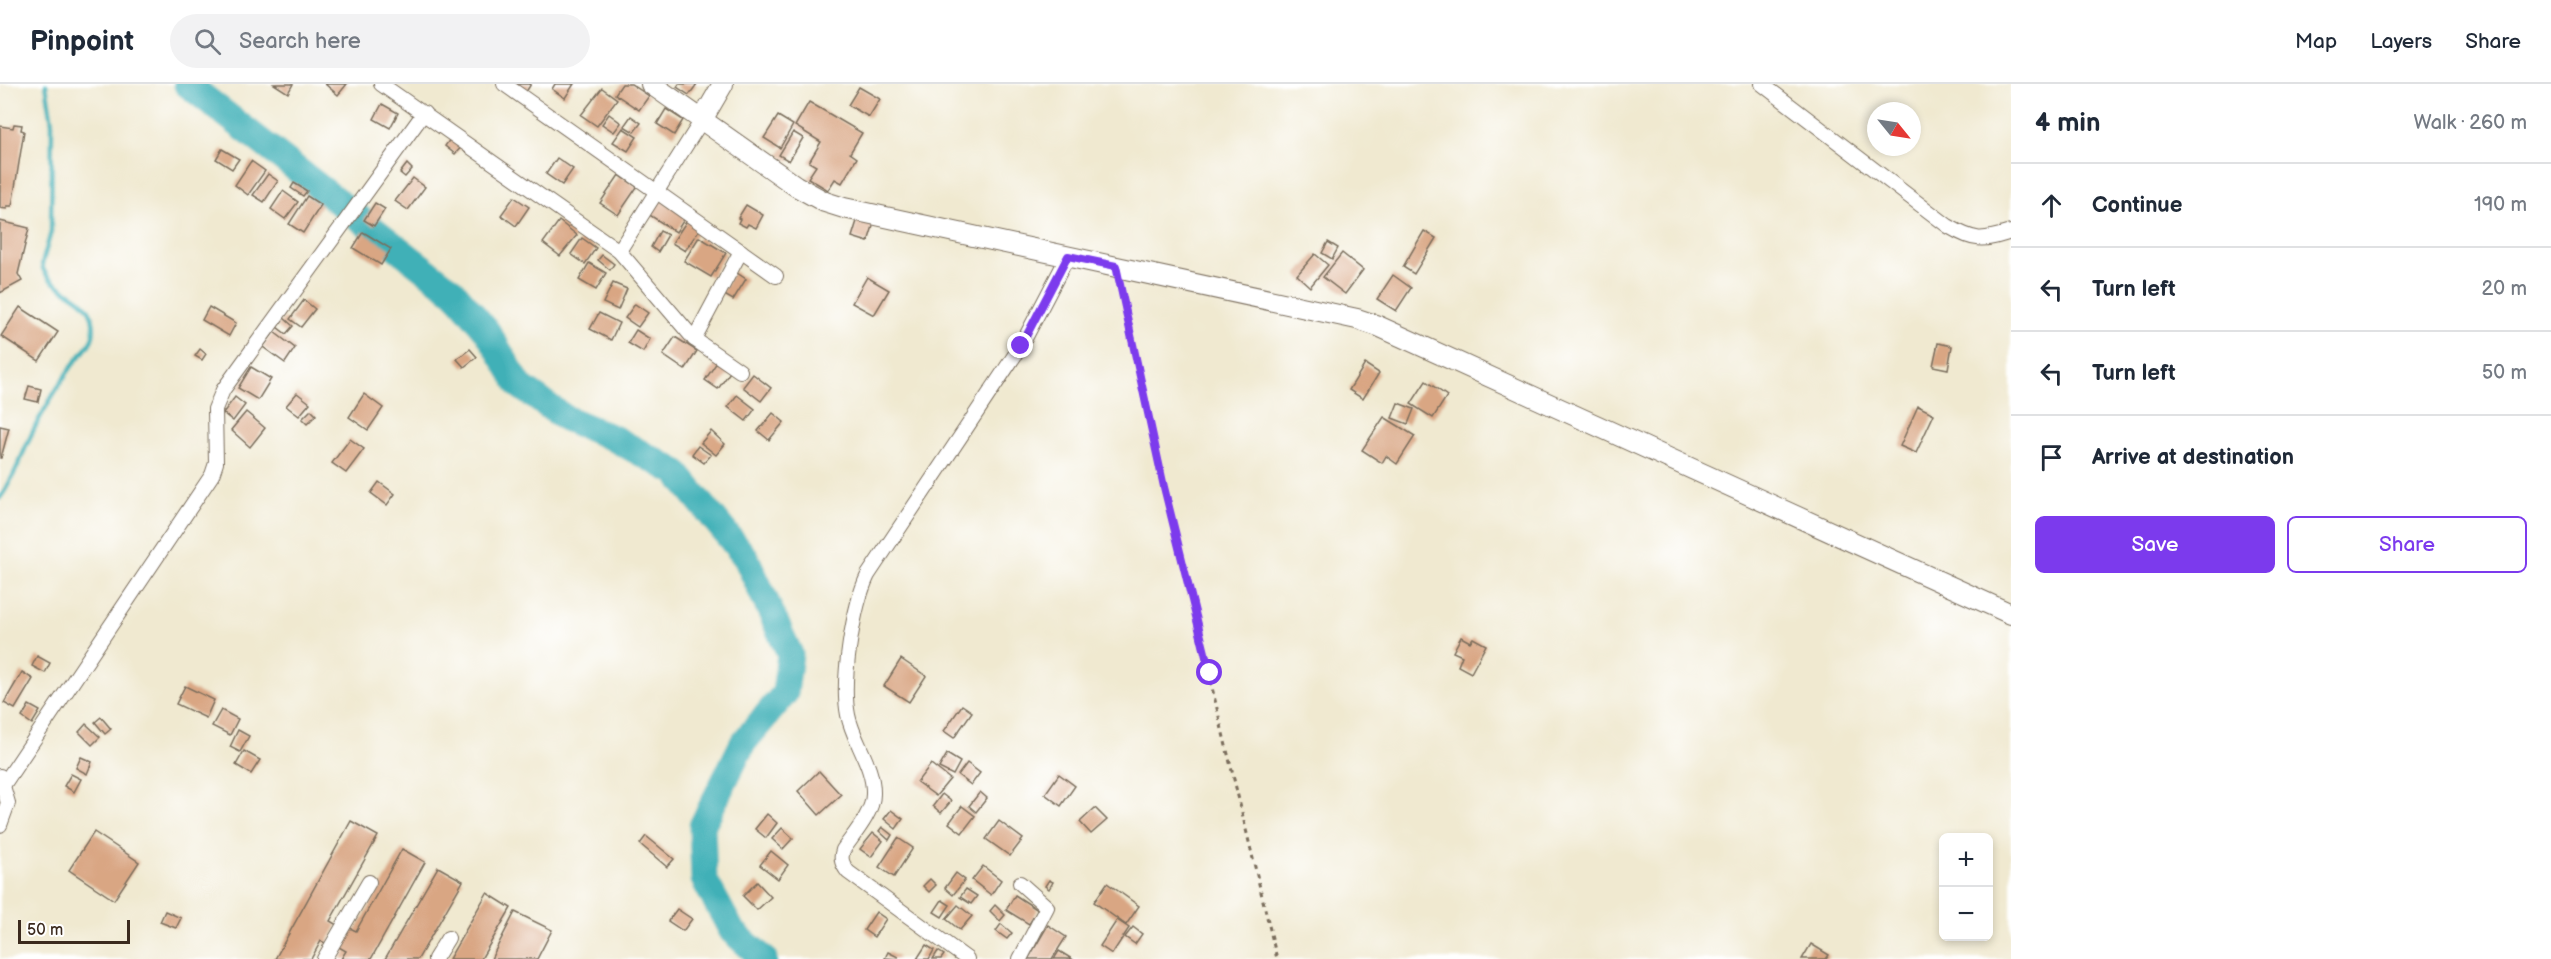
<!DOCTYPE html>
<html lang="en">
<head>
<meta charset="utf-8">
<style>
	:root { --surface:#fff; --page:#f2f2f3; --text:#1f2937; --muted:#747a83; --line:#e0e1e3; --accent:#7c3aed }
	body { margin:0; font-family:"Balsamiq Sans",sans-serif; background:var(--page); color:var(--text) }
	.controls { position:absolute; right:18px; bottom:18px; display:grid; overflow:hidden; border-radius:9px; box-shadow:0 3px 9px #0003 }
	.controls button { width:54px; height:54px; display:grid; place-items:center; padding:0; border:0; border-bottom:2px solid var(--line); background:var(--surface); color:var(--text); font:30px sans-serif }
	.compass { position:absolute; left:1867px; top:18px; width:54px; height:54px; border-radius:50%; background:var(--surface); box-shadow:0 3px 9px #0003; rotate:120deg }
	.scale { position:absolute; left:18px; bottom:15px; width:112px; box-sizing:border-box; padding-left:6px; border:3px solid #3b2a1e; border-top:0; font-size:16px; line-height:21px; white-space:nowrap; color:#3b2a1e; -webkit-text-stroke:4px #fff; paint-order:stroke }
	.stop { position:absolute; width:18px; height:18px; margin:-14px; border:4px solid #7c3aed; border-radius:50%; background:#fff }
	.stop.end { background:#7c3aed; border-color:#fff; box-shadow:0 2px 6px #0008 }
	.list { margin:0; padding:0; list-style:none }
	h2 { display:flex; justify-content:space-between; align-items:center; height:78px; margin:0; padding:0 24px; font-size:26px }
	h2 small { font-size:20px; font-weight:400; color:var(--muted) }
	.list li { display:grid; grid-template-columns:39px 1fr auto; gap:18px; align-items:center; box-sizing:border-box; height:84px; padding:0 24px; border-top:2px solid var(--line) }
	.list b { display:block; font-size:22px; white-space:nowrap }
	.list em { font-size:20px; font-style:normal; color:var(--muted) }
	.actions { display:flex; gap:12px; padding:18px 24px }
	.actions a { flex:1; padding:14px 0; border:2px solid var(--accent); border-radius:9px; text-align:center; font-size:21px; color:var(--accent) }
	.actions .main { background:var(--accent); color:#fff }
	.icon { flex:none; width:33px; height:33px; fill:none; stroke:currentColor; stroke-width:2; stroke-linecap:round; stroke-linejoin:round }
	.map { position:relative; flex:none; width:2011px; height:875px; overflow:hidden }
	header { display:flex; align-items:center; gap:36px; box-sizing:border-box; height:84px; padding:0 30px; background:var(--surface); border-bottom:2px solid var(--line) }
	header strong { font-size:28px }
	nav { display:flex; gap:33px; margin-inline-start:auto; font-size:21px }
	.search { width:420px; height:54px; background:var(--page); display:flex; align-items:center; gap:15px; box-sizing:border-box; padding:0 21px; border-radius:33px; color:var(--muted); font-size:22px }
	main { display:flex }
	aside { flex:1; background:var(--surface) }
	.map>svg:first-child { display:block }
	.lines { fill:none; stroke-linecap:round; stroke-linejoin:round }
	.stream { stroke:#3fb0b7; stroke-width:4.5 }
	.river { stroke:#3fb0b7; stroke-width:27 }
	.building { fill:#d9a683 }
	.street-casing { stroke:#7a6d5c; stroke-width:16 }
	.secondary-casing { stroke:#7a6d5c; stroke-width:22 }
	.path { stroke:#7a6d5c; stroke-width:3; stroke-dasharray:4.5 4.5; stroke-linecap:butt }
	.street { stroke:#fff; stroke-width:14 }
	.secondary { stroke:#fff; stroke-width:20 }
	.route { stroke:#7c3aed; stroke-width:8 }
</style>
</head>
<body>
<header>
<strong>Pinpoint</strong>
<div class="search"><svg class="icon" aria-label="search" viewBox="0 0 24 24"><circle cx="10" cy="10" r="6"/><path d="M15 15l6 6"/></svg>Search here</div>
<nav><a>Map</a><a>Layers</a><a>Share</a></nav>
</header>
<main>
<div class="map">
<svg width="2011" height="875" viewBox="0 0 2011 875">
	<rect width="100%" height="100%" fill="#fff"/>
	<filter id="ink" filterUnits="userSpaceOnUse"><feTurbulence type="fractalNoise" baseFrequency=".0167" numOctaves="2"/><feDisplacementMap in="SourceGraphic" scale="12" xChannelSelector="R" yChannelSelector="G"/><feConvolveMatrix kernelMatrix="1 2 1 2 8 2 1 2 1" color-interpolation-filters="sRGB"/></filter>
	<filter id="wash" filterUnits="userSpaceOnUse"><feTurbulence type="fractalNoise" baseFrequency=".008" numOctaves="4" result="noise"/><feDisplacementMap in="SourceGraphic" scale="24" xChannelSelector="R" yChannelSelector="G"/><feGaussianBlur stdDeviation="1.35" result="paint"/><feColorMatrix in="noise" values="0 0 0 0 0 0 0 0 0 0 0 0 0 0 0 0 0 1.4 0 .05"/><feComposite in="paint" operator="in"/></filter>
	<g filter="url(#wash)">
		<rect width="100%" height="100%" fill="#f0e9d0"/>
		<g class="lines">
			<!-- stream -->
			<path class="stream" d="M0,414c18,-25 25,-55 41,-82 9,-16 18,-32 29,-47 6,-10 17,-19 22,-30 3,-8 2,-19 -2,-27 -10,-20 -45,-25 -48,-48l9,-32 1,-109 -6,-39"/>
			<!-- river -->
			<path class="river" d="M187,0l267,208 33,39 33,55 45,32 48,20 63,34 70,86 44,96 -5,39 -42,50 -41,83 2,53 28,52 32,28"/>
		</g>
		<g id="blocks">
			<!-- building -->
			<g class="building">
				<path d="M274,0h19l-5,9z"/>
				<path d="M325,0h22l-9,11z"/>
				<path d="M513,0h18l-5,8z"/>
				<path d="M555,0h19l-9,14 -13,-9z"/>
				<path d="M622,0h9l18,12 -10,14 -24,-16z"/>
				<path d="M679,0h18l-8,11 -12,-8z"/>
				<path d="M859,3l21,12 -11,18 -21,-12z"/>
				<path d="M602,4l15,11 -20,27 -16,-11z"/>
				<path d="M809,18l53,31 -12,20 7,5 -15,25 -7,-4 -7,11 -20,-12 8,-12 -7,-4 12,-20 -26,-16z"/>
				<path d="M382,20l16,9 -8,15 -16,-9z"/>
				<path d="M666,25l17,11 -9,15 -17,-11z"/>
				<path d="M609,30l12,9 -7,9 -12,-8z"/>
				<path d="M631,32l10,7 -7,9 -10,-6z"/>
				<path d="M778,32l15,9 -13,23 -16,-10z"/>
				<path d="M14,40l8,1 -1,5 3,1 -12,75h-5v3l-7,-1v-82l13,2z"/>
				<path d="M623,44l14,9 -9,14 -15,-9z"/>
				<path d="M793,48l10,6 -14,23 -10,-6z"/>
				<path d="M453,51l11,9 -9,10 -10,-8z"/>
				<path d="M222,65l17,10 -7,10 -16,-10z"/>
				<path d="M557,74l16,11 -11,16 -16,-11z"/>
				<path d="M251,77l14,10 -17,24 -13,-10z"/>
				<path d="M407,80l5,5 -7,8 -5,-4z"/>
				<path d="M268,90l10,7 -14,21 -11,-7z"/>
				<path d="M619,91l18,12 -19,28 -18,-12z"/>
				<path d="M413,94l12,9 -17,23 -13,-9z"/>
				<path d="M294,99l13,8 -4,5 -12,-8z"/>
				<path d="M283,107l15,11 -13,17 -14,-10z"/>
				<path d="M307,112l14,9 -18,28 -14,-9z"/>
				<path d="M514,113l15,10 -13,19 -15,-11z"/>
				<path d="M659,114l28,17 -11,17 -28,-18z"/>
				<path d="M375,119l10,6 -11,17 -10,-6z"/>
				<path d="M746,121l17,10 -7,13 -8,-4 -2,3 -8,-4 2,-4 -2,-1z"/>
				<path d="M858,134l16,5 -6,19 -16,-5z"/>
				<path d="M688,135l13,8 -16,24 -13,-8z"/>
				<path d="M0,137l29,7 -11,46 4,7 -22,12z"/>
				<path d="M559,137l18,14 -17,21 -17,-13z"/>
				<path d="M660,147l8,4 -10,17 -7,-5z"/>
				<path d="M1424,147l12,7 -22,36 -11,-7z"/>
				<path d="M363,148l28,17 -10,16 -28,-17z"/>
				<path d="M699,153l27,16 -15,24 -27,-16z"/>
				<path d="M582,154l14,10 -11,16 -14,-10z"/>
				<path d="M1328,158l10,6 -6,11 -10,-6z"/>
				<path d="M1342,169l21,17 -18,24 -22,-17z"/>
				<path d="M1315,170l13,11 -18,22 -13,-12z"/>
				<path d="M602,171l12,9 -4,6 -12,-10z"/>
				<path d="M589,179l17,10 -10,17 -17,-10z"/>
				<path d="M734,187l12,8 -13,21 -12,-7z"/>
				<path d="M1393,191l18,13 -15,23 -19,-12z"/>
				<path d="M867,193l22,13 -15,25 -22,-12z"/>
				<path d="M613,199l14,6 -9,21 -15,-7z"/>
				<path d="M304,216l11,9 -14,18 -11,-8z"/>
				<path d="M635,220l13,9 -10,14 -13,-9z"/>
				<path d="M20,223l38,25 -19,29 -38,-25z"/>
				<path d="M209,223l27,16 -7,13 -27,-16z"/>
				<path d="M599,229l20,10 -8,17 -21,-11z"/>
				<path d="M284,234l9,8 -7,8 -9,-7z"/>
				<path d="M636,246l14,9 -7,13 -15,-9z"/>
				<path d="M274,248l21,16 -10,15 -22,-16z"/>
				<path d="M675,253l22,14 -12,19 -22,-15z"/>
				<path d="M1938,259l14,3 -4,23 -15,-3z"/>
				<path d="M200,265l6,5 -4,6 -7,-4z"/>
				<path d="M470,265l7,8 -13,10 -7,-8z"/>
				<path d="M717,278l13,10 -12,17 -13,-9z"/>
				<path d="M1365,280l14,9 -16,26 -14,-9z"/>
				<path d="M251,283l20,12 -13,21 -20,-12z"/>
				<path d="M753,290l18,14 -10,13 -18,-14z"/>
				<path d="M1426,297l21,15 -14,22 -22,-14z"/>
				<path d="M29,302l12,3 -3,13 -13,-3z"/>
				<path d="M297,309l13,10 -11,13 -13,-10z"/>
				<path d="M364,310l19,14 -15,22 -19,-13z"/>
				<path d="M737,311l18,14 -9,12 -18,-14z"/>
				<path d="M235,313l10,8 -12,16 -10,-8z"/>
				<path d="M1398,319l16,6 -6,15 -16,-6z"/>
				<path d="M1918,322l16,8 -18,39 -16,-7z"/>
				<path d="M311,326l5,5 -9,9 -5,-5z"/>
				<path d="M246,328l19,16 -15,19 -19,-17z"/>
				<path d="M773,329l11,9 -15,18 -11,-9z"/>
				<path d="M1384,333l31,19 -18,28 -11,-8 -4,7 -20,-13z"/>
				<path d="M0,342l9,2 -8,30h-1z"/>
				<path d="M711,347l14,13 -9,11 -15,-12z"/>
				<path d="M350,355l14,10 -18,24 -14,-10z"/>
				<path d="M698,362l13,9 -7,8 -12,-9z"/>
				<path d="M379,398l16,12 -8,11 -16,-12z"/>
				<path d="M1461,553l9,5 3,-4 13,7 -15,28 -13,-7 4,-10 -9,-4z"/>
				<path d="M37,572l13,7 -5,10 -13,-7z"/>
				<path d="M901,575l25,17 -17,26 -25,-16z"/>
				<path d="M22,588l11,7 -18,30 -11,-6z"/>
				<path d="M185,602l29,14 -8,18 -30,-14z"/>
				<path d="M29,621l11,6 -8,13 -10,-7z"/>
				<path d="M962,621l10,7 -18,26 -10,-7z"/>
				<path d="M221,626l17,9 -8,16 -18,-9z"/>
				<path d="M101,633l10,12 -6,5 -10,-12z"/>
				<path d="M86,640l14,13 -8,8 -13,-13z"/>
				<path d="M238,646l11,6 -9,16 -10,-5z"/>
				<path d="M244,667l16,9 -9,14 -15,-9z"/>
				<path d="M947,670l13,8 -7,13 -14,-7z"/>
				<path d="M81,673l11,5 -5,12 -11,-6z"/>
				<path d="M967,679l13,10 -9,12 -13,-10z"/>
				<path d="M931,680l19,15 -14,17 -19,-14z"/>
				<path d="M819,687l22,24 -22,20 -21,-24z"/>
				<path d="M71,690l10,5 -7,13 -10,-6z"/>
				<path d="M1059,690l16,12 -14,20 -16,-12z"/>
				<path d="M980,708l7,6 -11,14 -7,-6z"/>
				<path d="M942,710l9,7 -10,12 -8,-7z"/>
				<path d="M962,722l13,10 -13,17 -13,-10z"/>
				<path d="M1095,724l12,12 -16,14 -11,-12z"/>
				<path d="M891,726l12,9 -7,10 -12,-10z"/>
				<path d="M767,730l10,9 -11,15 -11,-9z"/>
				<path d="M351,737l27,15 -48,85 7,4 -10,19 -6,-3 -10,18h-36z"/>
				<path d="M999,737l24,18 -13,17 -24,-17z"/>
				<path d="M882,743l10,8 -3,5 -10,-9z"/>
				<path d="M782,744l11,10 -10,11 -11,-10z"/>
				<path d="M94,748l45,30 -25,38 -45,-30z"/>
				<path d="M873,749l10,8 -12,16 -11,-8z"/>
				<path d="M646,752l28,23 -7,8 -27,-23z"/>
				<path d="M898,754l15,10 -19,29 -15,-10z"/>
				<path d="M402,765l23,13 -54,97h-30l5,-8 -9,-5 11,-19 8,4z"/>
				<path d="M771,767l17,14 -10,14 -18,-14z"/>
				<path d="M983,782l18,14 -10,15 -19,-15z"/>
				<path d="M438,783l25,14 -45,78h-33z"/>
				<path d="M956,789l9,7 -12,15 -8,-7z"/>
				<path d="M930,795l6,6 -7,7 -6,-6z"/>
				<path d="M1049,796l4,2 -4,7 -4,-3z"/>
				<path d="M757,798l14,15 -14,13 -14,-14z"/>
				<path d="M1107,799l32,23 -13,19 -32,-23z"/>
				<path d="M966,805l11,7 -6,8 -11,-7z"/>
				<path d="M487,809l24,15 -30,51h-32z"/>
				<path d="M1015,811l23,15 -9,14 -23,-14z"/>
				<path d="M942,816l8,5 -8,12 -8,-5z"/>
				<path d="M958,821l14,11 -12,14 -14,-11z"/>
				<path d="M995,821l10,10 -5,6 -10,-10z"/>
				<path d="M677,825l15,10 -9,12 -15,-10z"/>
				<path d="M165,827l16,7 -5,10 -16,-6z"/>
				<path d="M515,828l37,18 -15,29h-46z"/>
				<path d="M876,828l10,7 -12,18 -10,-7z"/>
				<path d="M1117,836l12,8 -17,26 -12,-8z"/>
				<path d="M1001,840l11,9 -5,6 -11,-8z"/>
				<path d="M1048,841l18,12 -14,22h-24z"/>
				<path d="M1133,843l9,7 -7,10 -10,-7z"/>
				<path d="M1811,860l18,11 -3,4h-24z"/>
				<path d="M926,861l8,5 -5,9h-12z"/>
				<path d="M938,867l6,4 -3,4h-8z"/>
				<path d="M1059,867l13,8h-18z"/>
				<path d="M888,868l10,5 -1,2 -12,-1z"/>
			</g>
		</g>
	</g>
	<g filter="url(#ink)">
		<use href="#blocks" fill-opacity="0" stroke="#7a6d5c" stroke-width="1.5"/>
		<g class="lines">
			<defs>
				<g id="street">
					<path d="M381,0l238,167 75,88 46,32"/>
					<path d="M504,0l272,192"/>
					<path d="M1762,0l186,142c27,16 34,15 63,6"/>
					<path d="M619,167l83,-131"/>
					<path d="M694,255l47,-88"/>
					<path d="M4,700l208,-309 4,-12 -1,-54 8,-19 201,-277"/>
					<path d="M0,741l8,-22 -8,-27"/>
					<path d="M324,875l45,-77"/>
					<path d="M435,875l13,-21"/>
					<path d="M967,875l-119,-87c-6,-8 -8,-13 -5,-22 11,-16 30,-37 30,-56 1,-28 -20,-53 -25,-79 -7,-34 5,-109 20,-140l153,-229 47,-90"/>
					<path d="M1020,875l27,-52 -27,-24"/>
				</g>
				<g id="secondary">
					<path d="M651,0l145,102 29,16 19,6 513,111 21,7 633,288"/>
					<path d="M702,36l21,-36"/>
				</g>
			</defs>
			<!-- street casing -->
			<use href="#street" class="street-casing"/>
			<!-- secondary casing -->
			<use href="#secondary" class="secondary-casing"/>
			<!-- path -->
			<path class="path" d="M1120,202l44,201 113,472"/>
			<!-- street -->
			<use href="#street" class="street"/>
			<!-- secondary -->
			<use href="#secondary" class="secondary"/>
		</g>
	</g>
	<g class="lines" filter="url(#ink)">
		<!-- route -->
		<path class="route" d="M1021,262l47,-90 48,10 48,221 46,186"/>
	</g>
</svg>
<div class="controls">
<button>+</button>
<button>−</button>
</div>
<svg class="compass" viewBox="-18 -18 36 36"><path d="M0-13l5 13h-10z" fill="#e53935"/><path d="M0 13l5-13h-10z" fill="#747a83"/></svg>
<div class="scale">50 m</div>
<div class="stop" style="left:1210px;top:589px"></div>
<div class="stop end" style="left:1021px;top:262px"></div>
</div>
<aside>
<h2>4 min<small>Walk · 260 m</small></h2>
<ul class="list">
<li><svg class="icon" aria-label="ahead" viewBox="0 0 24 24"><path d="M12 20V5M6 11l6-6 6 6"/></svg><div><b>Continue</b></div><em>190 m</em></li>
<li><svg class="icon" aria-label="left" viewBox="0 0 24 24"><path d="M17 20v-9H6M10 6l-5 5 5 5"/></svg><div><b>Turn left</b></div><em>20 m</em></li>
<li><svg class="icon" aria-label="left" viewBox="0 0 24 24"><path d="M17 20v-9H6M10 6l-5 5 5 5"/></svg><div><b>Turn left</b></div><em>50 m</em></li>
<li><svg class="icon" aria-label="arrive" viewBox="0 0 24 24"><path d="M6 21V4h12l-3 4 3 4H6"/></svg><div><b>Arrive at destination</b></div></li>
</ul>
<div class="actions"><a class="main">Save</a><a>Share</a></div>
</aside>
</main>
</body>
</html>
